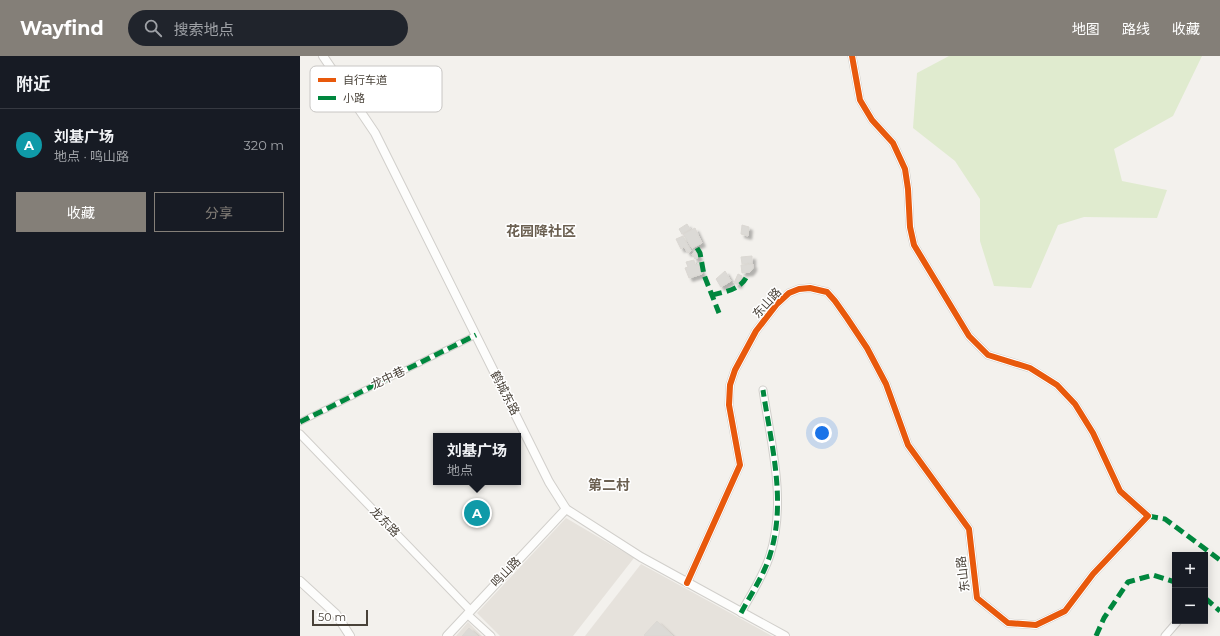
<!DOCTYPE html>
<html lang="zh">
<head>
<meta charset="utf-8">
<style>
	:root { --surface:#171b24; --page:#20242c; --text:#f1f3f6; --muted:#9ea1a6; --line:#363941; --accent:#847f78 }
	body { margin:0; font-family:Montserrat,"Noto Sans SC",sans-serif; background:var(--page); color:var(--text) }
	.controls { position:absolute; right:12px; bottom:12px; display:grid; overflow:hidden; border-radius:0px; box-shadow:0 2px 10px #0003 }
	.controls button { width:36px; height:36px; display:grid; place-items:center; padding:0; border:0; border-bottom:1px solid var(--line); background:var(--surface); color:var(--text); font:20px sans-serif }
	.scale { position:absolute; left:12px; bottom:10px; width:56px; box-sizing:border-box; padding-left:4px; border:2px solid #494239; border-top:0; font-size:11px; line-height:14px; white-space:nowrap; color:#494239; -webkit-text-stroke:3px #fff; paint-order:stroke }
	.you { position:absolute; left:522px; top:377px; width:14px; height:14px; margin:-10px; border:3px solid #fff; border-radius:50%; background:#1a73e8; box-shadow:0 0 0 6px #1a73e833 }
	.badge { display:grid; place-items:center; width:26px; height:26px; border-radius:50%; background:var(--accent); color:#fff; font-size:13px; font-weight:700 }
	.pin { position:absolute; translate:-50% -50%; border:2px solid #fff; box-shadow:0 1px 4px #0006 }
	.popup { position:absolute; left:133px; top:377px; width:88px; height:52px; box-sizing:border-box; display:grid; place-content:center; border-radius:0px; background:var(--surface); filter:drop-shadow(0 1px 3px #0005); font-size:13px; white-space:nowrap; color:var(--muted) }
	.popup b { font-size:15px; color:var(--text) }
	.popup::after { content:''; position:absolute; left:50%; top:100%; margin-left:-8px; border:8px solid transparent; border-top-color:var(--surface) }
	.list { margin:0; padding:0; list-style:none }
	h2 { display:flex; justify-content:space-between; align-items:center; height:52px; margin:0; padding:0 16px; font-size:17px }
	h2 small { font-size:13px; font-weight:400; color:var(--muted) }
	.list li { display:grid; grid-template-columns:26px 1fr auto; gap:12px; align-items:center; box-sizing:border-box; height:72px; padding:0 16px; border-top:1px solid var(--line) }
	.list b { display:block; font-size:15px; white-space:nowrap }
	.list p { margin:0; font-size:13px; white-space:nowrap; color:var(--muted) }
	.list em { font-size:13px; font-style:normal; color:var(--muted) }
	.actions { display:flex; gap:8px; padding:12px 16px }
	.actions a { flex:1; padding:9px 0; border:1px solid var(--accent); border-radius:0px; text-align:center; font-size:14px; color:var(--accent) }
	.actions .main { background:var(--accent); color:#fff }
	.icon { flex:none; width:22px; height:22px; fill:none; stroke:currentColor; stroke-width:2; stroke-linecap:round; stroke-linejoin:round }
	.map { position:relative; flex:none; width:920px; height:580px; overflow:hidden }
	header { display:flex; align-items:center; gap:24px; box-sizing:border-box; height:56px; padding:0 20px; background:var(--accent); color:#fff }
	header strong { font-size:19px }
	nav { display:flex; gap:22px; margin-inline-start:auto; font-size:14px }
	.search { width:280px; height:36px; background:var(--page); display:flex; align-items:center; gap:10px; box-sizing:border-box; padding:0 14px; border-radius:22px; color:var(--muted); font-size:15px }
	main { display:flex }
	aside { flex:1; background:var(--surface) }
	.map>svg:first-child { display:block }
	.residential { fill:#e6e2dc }
	.green { fill:#e0ebcf }
	.building { fill:#dcdad6; stroke:#dbd8d3; filter:url(#shadow) }
	.lines { fill:none; stroke-linecap:round; stroke-linejoin:round }
	.pedestrian-casing { stroke:#d1cfcb; stroke-width:7 }
	.minor-casing { stroke:#d1cfcb; stroke-width:9 }
	.tertiary-casing { stroke:#d1cfcb; stroke-width:10 }
	.pedestrian { stroke:#fdfdfc; stroke-width:5 }
	.minor { stroke:#fdfdfc; stroke-width:7 }
	.tertiary { stroke:#fdfdfc; stroke-width:8 }
	.quiet { stroke:#00873e; stroke-width:5; stroke-dasharray:10 5; stroke-linecap:butt }
	.cycleway-casing { stroke:#fff; stroke-width:8 }
	.cycleway { stroke:#e8590c; stroke-width:6 }
	.labels { text-anchor:middle; stroke-width:3; stroke-linejoin:round; paint-order:stroke }
	.street-label { font-size:12px; fill:#494239; stroke:#fff }
	.quarter-label { font-size:14px; font-weight:bold; fill:#6b6051; stroke:#fff }
	.key { fill:#fff; stroke:#c8c6c4; stroke-width:1 }
	.key-label { font-size:11px; fill:#494239 }
</style>
</head>
<body>
<header>
<strong>Wayfind</strong>
<div class="search"><svg class="icon" aria-label="search" viewBox="0 0 24 24"><circle cx="10" cy="10" r="6"/><path d="M15 15l6 6"/></svg>搜索地点</div>
<nav><a>地图</a><a>路线</a><a>收藏</a></nav>
</header>
<main>
<aside>
<h2>附近<small></small></h2>
<ul class="list">
<li><span class="badge" style="background:#0f9aa8">A</span><div><b>刘基广场</b><p>地点 · 鸣山路</p></div><em>320 m</em></li>
</ul>
<div class="actions"><a class="main">收藏</a><a>分享</a></div>
</aside>
<div class="map">
<svg width="920" height="580" viewBox="0 0 920 580">
	<defs>
		<filter id="shadow"><feDropShadow dx="3.5" dy="3.5" stdDeviation="1" flood-color="#0004"/></filter>
	</defs>
	<rect width="100%" height="100%" fill="#f3f1ed"/>
	<!-- residential -->
	<g class="residential">
		<path d="M266,462l68,40 -61,78h-73l-23,-23z"/>
		<path d="M341,508l131,72h-187z"/>
		<path d="M168,566l14,14h-26z"/>
	</g>
	<!-- green -->
	<path class="green" d="M649,0h253l-29,60 -59,33 8,32 45,9 -10,28 -73,-1 -26,8 -27,63 -37,-2 -14,-45v-42l-25,-38 -42,-33 4,-55z"/>
	<!-- building -->
	<g class="building">
		<path d="M387,168l3,5 -8,5 -3,-5z"/>
		<path d="M442,169l7,2 -1,9 -7,-2z"/>
		<path d="M395,172l7,15 -10,5 -9,-14z"/>
		<path d="M383,180l8,15 -3,2 -4,-6 -3,2 -5,-10z"/>
		<path d="M396,195l3,6 -4,2 -3,-5z"/>
		<path d="M452,200v7l-10,1 -1,-7z"/>
		<path d="M394,204l1,5 4,-1 3,10 -13,4 -4,-10 3,-1 -2,-5z"/>
		<path d="M453,208v4l-3,4 -8,1 -1,-8z"/>
		<path d="M425,215l6,10 -10,6 -5,-8z"/>
		<path d="M438,218l4,2 -4,9 -4,-2z"/>
		<path d="M357,565l16,15h-28l-1,-1z"/>
		<path d="M169,572l9,8h-16z"/>
	</g>
	<g class="lines">
		<defs>
			<path id="pedestrian" d="M0,366l176,-87"/>
			<g id="minor">
				<path d="M0,378l170,176"/>
				<path d="M387,527l53,-118 -11,-60 1,-20 5,-15 21,-39 21,-27 12,-11 10,-4 11,-1 17,4 8,9 12,17 20,30 19,36 22,61 61,84 8,69 31,25 28,2 29,-14 28,-37 55,-58 -28,-25 -27,-58 -18,-29 -18,-19 -27,-17 -42,-13 -19,-19 -55,-91 -4,-18 -2,-38 -3,-20 -12,-26 -21,-23 -12,-20 -8,-44"/>
				<path d="M441,557c10,-19 23,-38 29,-58 17,-54 1,-111 -7,-165"/>
				<path d="M167,558l24,22"/>
				<path d="M865,580l13,-15"/>
			</g>
			<g id="tertiary">
				<path d="M23,0l52,77 174,349 17,27 75,48 144,79"/>
				<path d="M0,525l36,33 14,22"/>
				<path d="M147,580l119,-127"/>
			</g>
		</defs>
		<!-- pedestrian casing -->
		<use href="#pedestrian" class="pedestrian-casing"/>
		<!-- minor casing -->
		<use href="#minor" class="minor-casing"/>
		<!-- tertiary casing -->
		<use href="#tertiary" class="tertiary-casing"/>
		<!-- pedestrian -->
		<use href="#pedestrian" class="pedestrian"/>
		<!-- minor -->
		<use href="#minor" class="minor"/>
		<!-- tertiary -->
		<use href="#tertiary" class="tertiary"/>
		<!-- quiet -->
		<g class="quiet">
			<path d="M397,192l3,5 4,22 15,38"/>
			<path d="M412,239c12,-3 27,-5 34,-17"/>
			<path d="M0,366l176,-87"/>
			<path d="M848,460l17,3 55,41"/>
			<path d="M905,542l15,13"/>
			<path d="M441,557c10,-19 23,-38 29,-58 17,-54 1,-111 -7,-165"/>
			<path d="M796,580l8,-18 24,-36 25,-7 22,7"/>
		</g>
		<defs>
			<path id="cycleway" d="M387,527l53,-118 -11,-60 1,-20 5,-15 21,-39 21,-27 12,-11 10,-4 11,-1 17,4 8,9 12,17 20,30 19,36 22,61 61,84 8,69 31,25 28,2 29,-14 28,-37 55,-58 -28,-25 -27,-58 -18,-29 -18,-19 -27,-17 -42,-13 -19,-19 -55,-91 -4,-18 -2,-38 -3,-20 -12,-26 -21,-23 -12,-20 -8,-44"/>
		</defs>
		<!-- cycleway casing -->
		<use href="#cycleway" class="cycleway-casing"/>
		<!-- cycleway -->
		<use href="#cycleway" class="cycleway"/>
	</g>
	<g class="labels">
		<!-- street labels -->
		<g class="street-label">
			<text transform="translate(467 247) rotate(-48)" y="4">东山路</text>
			<text transform="translate(88 322) rotate(-26)" y="4">龙中巷</text>
			<text transform="translate(205 337) rotate(63)" y="4">鹤城东路</text>
			<text transform="translate(85 466) rotate(46)" y="4">龙东路</text>
			<text transform="translate(206 516) rotate(-46)" y="4">鸣山路</text>
			<text transform="translate(663 518) rotate(-97)" y="4">东山路</text>
		</g>
		<!-- quarter labels -->
		<g class="quarter-label">
			<text x="241" y="180">花园降社区</text>
			<text x="309" y="434">第二村</text>
		</g>
	</g>
	<!-- legend -->
	<rect x="10" y="10" width="132" height="46" rx="6" class="key"/>
	<rect x="18" y="22" width="18" height="4" fill="#e8590c"/>
	<rect x="18" y="40" width="18" height="4" fill="#00873e"/>
	<g class="key-label">
		<text x="43" y="28">自行车道</text>
		<text x="43" y="46">小路</text>
	</g>
</svg>
<div class="controls">
<button>+</button>
<button>−</button>
</div>
<div class="scale">50 m</div>
<div class="you"></div>
<div class="pin badge" style="left:177px;top:457px;background:#0f9aa8">A</div>
<div class="popup"><b>刘基广场</b>地点</div>
</div>
</main>
</body>
</html>
